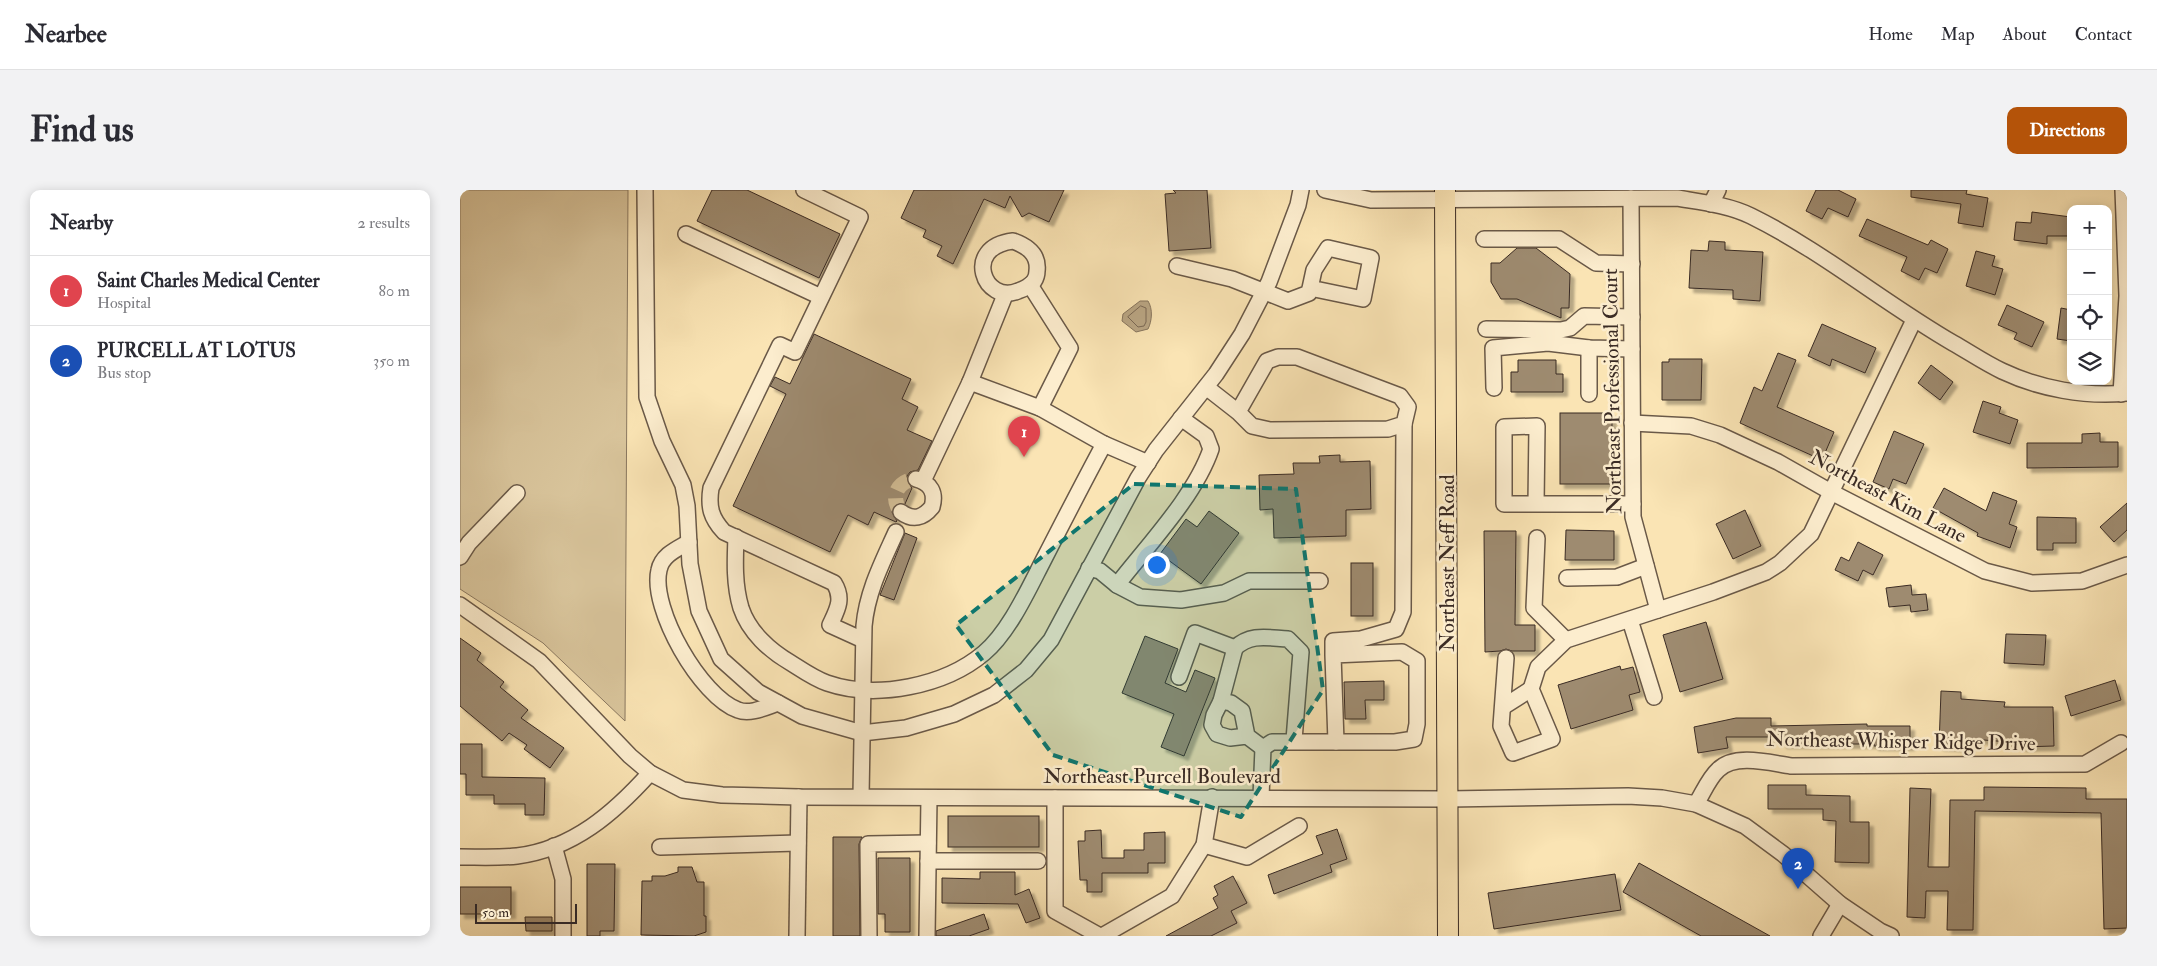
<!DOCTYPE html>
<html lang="en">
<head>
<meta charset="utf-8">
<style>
	:root { --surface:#fff; --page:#f2f2f3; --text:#2b2b33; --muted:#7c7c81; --line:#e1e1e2; --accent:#b45309 }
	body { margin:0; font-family:"IM FELL Double Pica",serif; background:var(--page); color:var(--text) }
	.controls { position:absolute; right:15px; top:15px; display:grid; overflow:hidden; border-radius:10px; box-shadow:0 2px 12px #0003 }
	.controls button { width:45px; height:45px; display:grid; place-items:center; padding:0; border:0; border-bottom:1px solid var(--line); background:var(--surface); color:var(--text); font:25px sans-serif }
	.scale { position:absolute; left:15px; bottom:12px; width:102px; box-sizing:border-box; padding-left:5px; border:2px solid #3a2b24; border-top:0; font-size:14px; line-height:18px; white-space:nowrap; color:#3a2b24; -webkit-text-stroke:4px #fcedce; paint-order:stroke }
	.you { position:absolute; left:696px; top:374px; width:18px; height:18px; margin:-12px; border:4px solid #fff; border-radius:50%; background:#1a73e8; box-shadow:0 0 0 8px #1a73e833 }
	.badge { display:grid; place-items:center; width:32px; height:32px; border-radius:50%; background:var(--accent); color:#fff; font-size:16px; font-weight:700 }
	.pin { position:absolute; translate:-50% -41px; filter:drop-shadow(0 1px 2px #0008) }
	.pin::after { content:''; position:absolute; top:26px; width:18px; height:15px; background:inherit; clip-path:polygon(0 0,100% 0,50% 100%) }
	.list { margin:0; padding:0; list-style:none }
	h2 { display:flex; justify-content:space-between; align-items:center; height:65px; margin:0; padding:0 20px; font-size:21px }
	h2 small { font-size:16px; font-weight:400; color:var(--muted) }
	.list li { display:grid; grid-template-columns:32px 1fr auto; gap:15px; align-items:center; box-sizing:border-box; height:70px; padding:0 20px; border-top:1px solid var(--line) }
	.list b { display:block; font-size:19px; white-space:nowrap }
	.list p { margin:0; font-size:16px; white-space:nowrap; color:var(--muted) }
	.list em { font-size:16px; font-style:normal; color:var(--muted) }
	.icon { flex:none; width:28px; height:28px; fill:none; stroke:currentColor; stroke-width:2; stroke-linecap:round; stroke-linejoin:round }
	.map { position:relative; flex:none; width:1667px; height:746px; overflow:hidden; border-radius:10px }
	header { display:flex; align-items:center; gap:30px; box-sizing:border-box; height:70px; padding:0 25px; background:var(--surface); border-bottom:1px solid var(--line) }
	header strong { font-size:24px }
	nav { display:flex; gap:28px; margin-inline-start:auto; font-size:18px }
	.intro { display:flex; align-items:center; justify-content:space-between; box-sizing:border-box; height:120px; padding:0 30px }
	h1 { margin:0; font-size:35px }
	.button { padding:12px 22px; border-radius:10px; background:var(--accent); color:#fff; font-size:18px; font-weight:700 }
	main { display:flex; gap:30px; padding:0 30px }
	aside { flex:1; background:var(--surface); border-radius:10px; box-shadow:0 2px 12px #0003 }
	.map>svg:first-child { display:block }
	.green { fill:#d9c59c; stroke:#8a7860 }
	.water { fill:#b9a583; stroke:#86745d }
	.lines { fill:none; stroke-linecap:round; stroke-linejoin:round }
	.shore { stroke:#7a6854; stroke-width:1 }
	.building { fill:#9e8b6f; stroke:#3a2b24; filter:url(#shadow) }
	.minor-tunnel { stroke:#d4bf97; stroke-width:15; stroke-dasharray:15 8; stroke-linecap:butt }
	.minor-casing { stroke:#6a5948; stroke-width:18 }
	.major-casing { stroke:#3a2b24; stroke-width:22 }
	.minor { stroke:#fcedce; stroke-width:15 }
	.major { stroke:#fae4b4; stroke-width:20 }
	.marked { fill:#0f766e; fill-opacity:0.2; stroke:#0f766e; stroke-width:4; stroke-dasharray:10 6; stroke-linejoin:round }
	.labels { text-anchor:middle; stroke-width:5; stroke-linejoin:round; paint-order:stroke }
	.street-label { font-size:21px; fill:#3a2b24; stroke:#fcedce }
</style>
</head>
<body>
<header>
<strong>Nearbee</strong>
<nav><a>Home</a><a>Map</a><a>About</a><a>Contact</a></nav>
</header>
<div class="intro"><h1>Find us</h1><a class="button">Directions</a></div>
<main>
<aside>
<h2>Nearby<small>2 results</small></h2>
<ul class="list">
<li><span class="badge" style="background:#e0444e">1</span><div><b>Saint Charles Medical Center</b><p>Hospital</p></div><em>80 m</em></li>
<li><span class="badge" style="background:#1a4fb4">2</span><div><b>PURCELL AT LOTUS</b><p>Bus stop</p></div><em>350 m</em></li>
</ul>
</aside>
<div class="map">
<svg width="1667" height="746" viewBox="0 0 1667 746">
	<defs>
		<filter id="shadow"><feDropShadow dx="4.5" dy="4.5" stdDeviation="1" flood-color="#0004"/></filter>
	</defs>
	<rect width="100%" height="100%" fill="#fae4b4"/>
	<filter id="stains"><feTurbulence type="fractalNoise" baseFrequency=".004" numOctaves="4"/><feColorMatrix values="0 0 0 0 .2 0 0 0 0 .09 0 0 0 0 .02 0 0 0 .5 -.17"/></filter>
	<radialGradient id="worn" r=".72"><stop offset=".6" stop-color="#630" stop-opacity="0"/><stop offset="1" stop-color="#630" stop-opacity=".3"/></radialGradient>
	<!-- green -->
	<path class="green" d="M0,0h168l-3,531 -82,-78 -83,-54z"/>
	<!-- water -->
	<path class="water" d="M680,111h8c5,8 4,20 0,28l-12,3 -14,-11 1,-7z"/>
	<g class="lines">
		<!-- shore -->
		<path class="shore" d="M681,116l5,2v14l-2,4 -6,1 -10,-10z"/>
	</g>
	<!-- building -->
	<g class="building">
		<path d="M252,0h35l93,44 -21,44 -122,-57z"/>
		<path d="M454,0h150l-15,32 -20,-9 -7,4 -12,-21 -5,12 -21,-9 -31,65 -16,-8 5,-10 -19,-9 3,-7 -25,-12z"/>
		<path d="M713,0h34l4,58 -42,3 -4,-57 11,-1z"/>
		<path d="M1356,0h22l18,9 -8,18 -20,-9 -6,11 -16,-8z"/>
		<path d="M1451,0h56l-1,4 22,4 -5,29 -25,-4 3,-19 -50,-7z"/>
		<path d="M1572,22l39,5v19h-24v8l-33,-4 2,-18 15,1z"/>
		<path d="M1407,29l61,26 3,-5 17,9 -11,24 -12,-5 -6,12 -18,-9 6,-14 -48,-21z"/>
		<path d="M1249,51l16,1v8l38,2 -3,49 -27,-2v-9l-44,-2 2,-38 17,1z"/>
		<path d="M1057,58h19l34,26 -1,34h-8v10l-44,-19h-16l-10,-17v-19h9z"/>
		<path d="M1516,61l19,5 -3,10 11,3 -8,26 -29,-9z"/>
		<path d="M1547,115l37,17 -12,25 -18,-8 3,-6 -19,-8z"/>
		<path d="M1601,118l10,2v31l-14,-2z"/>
		<path d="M1362,134l54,24 -11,25 -33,-14 -2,7 -22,-10z"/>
		<path d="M354,144l97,45 -9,20 16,8 -11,23 25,11 -14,29 -8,2 -3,4v5l5,7 -7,16h-8l-4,3 -1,5 5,9 -1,1 -22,-10 -6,13 -20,-10 -18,37 -97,-46 53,-112 -16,-8 5,-9 15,7z"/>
		<path d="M1318,163l18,7 -19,47 57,25 -12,28 -82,-37 14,-36 8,4z"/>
		<path d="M1209,169h33l-1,41h-39v-38h7z"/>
		<path d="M1058,170h38v14h7v18h-52v-20h7z"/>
		<path d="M1471,175l22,17 -13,18 -22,-17z"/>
		<path d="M1523,211l18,6 -2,6 19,7 -8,24 -37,-12z"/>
		<rect x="1100" y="223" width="52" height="71"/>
		<path d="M1434,241l30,13 -18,40 -13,-5 -4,10 -16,-7z"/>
		<path d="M1640,243v9h18v25l-91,1v-25h55v-9z"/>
		<path d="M880,265v7l30,-1 1,48 -25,1v26l-72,2 -1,-29 -13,1 -1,-35 35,-1 -1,-11h27l-1,-7z"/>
		<path d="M1484,298l42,23 7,-19 24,9 -8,23 8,3 -7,21 -33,-12 1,-3 -45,-25z"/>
		<path d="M1667,313v27l-13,12 -14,-15z"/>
		<path d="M1285,320l16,36 -28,13 -17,-35z"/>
		<path d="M749,321l30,22 -38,51 -41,-30 26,-35 11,8z"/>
		<path d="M1577,327l39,1v25h-23v7h-16z"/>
		<path d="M1106,340l48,1v29h-49z"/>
		<path d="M1024,341h32l-1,94h20v26h-23l-6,-2 -6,2 -15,1z"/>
		<path d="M445,343l12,5 -23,62 -14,-5z"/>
		<path d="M1398,352l25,13 -10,20 -10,-5 -5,11 -23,-11 6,-13 8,4z"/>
		<rect x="891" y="373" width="22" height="53"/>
		<path d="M1451,395l1,10 14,-1 2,16 -17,2 -1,-7 -21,2 -3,-19z"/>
		<path d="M1246,432l17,57 -43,13 -17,-57z"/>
		<path d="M1546,444l40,1 -2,30 -40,-2z"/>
		<path d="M685,446l33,13 -13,34 21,9 9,-22 20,8 -31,78 -23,-9 13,-33 -52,-21z"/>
		<path d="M0,448l21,15 -4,7 27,22 -4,5 28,23 -7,8 43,30 -14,20 -26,-19 3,-4 -18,-12 -7,8 -42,-35z"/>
		<path d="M1160,476l1,4 12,-3 7,25 -11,3 4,15 -62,19 -13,-44z"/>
		<path d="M1655,490l6,20 -50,16 -6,-20z"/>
		<path d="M924,491v19h-19l1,19h-21l-1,-37z"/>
		<path d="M1481,501l20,1v7l44,3 -1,5h49l1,39 -33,1v-4l-62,-5v9l-20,-1z"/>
		<path d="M1276,528h35v8l96,-2v2h43v20h-36v-2h-92v-7h-56l2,11 -30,5 -4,-26z"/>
		<path d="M0,554h22v33l63,1 -1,37h-19v-11h-31v-9h-28v-21h-6z"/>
		<path d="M1308,595h38v10l44,1v26h19v41l-34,-1 1,-41 -13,-1v-11h-55z"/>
		<path d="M1524,597l102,1v11h41v129l-23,1 -3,-116 -126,-2 -2,119h-26l1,-39h-22l-1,27 -18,-1 3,-129 21,1 -3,78h21l1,-67h34z"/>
		<rect x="488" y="626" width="91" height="31"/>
		<path d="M877,639l10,30 -17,6 2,7 -58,22 -6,-19 55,-21 -7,-18z"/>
		<path d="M641,640l1,28h22v-8h20v-17l21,-1v31h-17v10h-46v19h-15v-12h-7l-2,-39h7v-10z"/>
		<path d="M373,647h29l-3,7 1,92h-27z"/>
		<path d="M418,668h32v74h-25v-18h-7z"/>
		<path d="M1179,673l131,73h-69l-78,-44z"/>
		<path d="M127,674h28l-1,67h-14v5h-13z"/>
		<path d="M218,677h14l5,15h7v34h2v16l-12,4 -53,-1 1,-54h10v-5h13l13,-4z"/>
		<path d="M520,682h35v23l14,-6 11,29 -14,5 -8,-19 -76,-1v-25l38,1z"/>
		<path d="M1155,684l6,36 -127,19 -6,-36z"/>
		<path d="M773,686l14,27 -16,8 6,12 -26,13h-45l52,-28 -5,-10 5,-3 -4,-9z"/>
		<rect x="0" y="697" width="51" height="27"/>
		<path d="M524,724l5,15 -20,7h-33v-5z"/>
		<path d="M65,727h27v14h-26z"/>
	</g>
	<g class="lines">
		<!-- minor-tunnel -->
		<path class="minor-tunnel" d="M441,322c-12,-15 -3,-32 15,-33"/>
		<defs>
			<g id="minor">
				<path d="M185,0l2,207 15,44 21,44 4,21 3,58 9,47 22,48 37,33 44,24 60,17 44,-5 48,-14 40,-19 32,-25 25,-30 87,-162 18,-28 60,-76 26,-40 27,-52 29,-77 3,-15"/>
				<path d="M344,0l56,27 -65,135 -15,-7 -69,143c-3,19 0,30 13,44l110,51c10,16 3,27 -4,42l33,15"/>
				<path d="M865,0l46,10 306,-2c24,4 52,7 74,18 71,35 133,87 202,127 16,9 32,20 49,28 38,18 83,26 125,22"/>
				<path d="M1171,8l2,319 25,93"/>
				<path d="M1251,14l7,-14"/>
				<path d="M226,44l135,63"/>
				<path d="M1024,49h75l37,24 36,1"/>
				<path d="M553,51c14,5 26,13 24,30 0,3 -1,7 -3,10 -4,5 -10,8 -16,10 -34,14 -56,-44 -5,-50z"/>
				<path d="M717,76l55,13 56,22 21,-8 5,-23 14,-22 43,10 -8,41 -53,-11"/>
				<path d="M570,95l40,63 -30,60"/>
				<path d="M1026,139l75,1 9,-2 14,-12 48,1"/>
				<path d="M510,192l70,26 64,36 44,19"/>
				<path d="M746,197l32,25 14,14 18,4 118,-1 16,-5 4,-17 -8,-11 -103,-39h-19l-11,4 -29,51"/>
				<path d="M1034,198l-1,-40 55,-5 41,5 43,1"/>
				<path d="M1129,204v-46"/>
				<path d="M1661,204l6,-98 -4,-106"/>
				<path d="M1172,233l59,3 29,9 58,27 53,30 154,79 47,12 50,-2 45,-16"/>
				<path d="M463,291l47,-99 35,-87"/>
				<path d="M1076,314l1,-78 -33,1v77h129"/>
				<path d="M441,322c12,9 22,6 31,-5 4,-14 -1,-24 -16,-28"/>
				<path d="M276,347c-1,24 -2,48 5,71 8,24 29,43 50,55 11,7 24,16 36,20 49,17 118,3 157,-30 25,-21 44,-63 59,-92 20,-39 40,-78 61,-117"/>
				<path d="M1077,348l-3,70 32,32"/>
				<path d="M229,352c-12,7 -27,13 -30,28 -9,39 42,127 79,140 12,5 28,-3 40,-7"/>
				<path d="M0,367l9,-14 48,-50"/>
				<path d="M629,378l11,3 17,14 23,12 41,3 43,-7 25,-12h71"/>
				<path d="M1107,388l50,-1 29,-11"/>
				<path d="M657,395c31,-40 78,-89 94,-136l-5,-13 -25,-18"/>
				<path d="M0,415l79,56 91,95 20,17 33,17 39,5 77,2 649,2 180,-3 34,2 34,6 49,22 38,28 57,50 40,27 11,5"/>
				<path d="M1170,430l24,77"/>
				<path d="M775,458c16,-15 33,-10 53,-9l13,13 -7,88"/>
				<path d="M873,465l69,-3 15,9v63l-3,15 -19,3h-59l-3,-87v-14l28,-2 35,-10 7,-17 1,-188"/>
				<path d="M1046,468l-5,68 12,27 39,-14 -21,-50 7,-22 28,-27 147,-48 53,-20 14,-9 31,-29 103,-214"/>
				<path d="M719,487l16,-44 40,15 -14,53"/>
				<path d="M1043,517l28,-18"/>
				<path d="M787,546l-5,-25 -11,-8 -10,-2 -7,14 -2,10 5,9 13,4 17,-2 16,12"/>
				<path d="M401,606l3,-170c3,-34 18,-63 32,-94"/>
				<path d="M801,607l2,-49 9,-6h64"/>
				<path d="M595,608v113l45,25"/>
				<path d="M1236,614c7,-11 13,-26 22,-34 17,-17 52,-7 73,-4l294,-2 36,-21"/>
				<path d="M744,655l43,12 52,-31"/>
				<path d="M94,656l9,33v57"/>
				<path d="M200,657l138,-4"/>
				<path d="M0,667c19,0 39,1 57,-1 56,-7 97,-43 133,-83"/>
				<path d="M468,671h110"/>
				<path d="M337,746l2,-139"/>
				<path d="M409,746l-1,-92 60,-1"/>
				<path d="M467,746l2,-138"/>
				<path d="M642,746l70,-40 32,-51 8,-48"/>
				<path d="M1361,746l19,-32"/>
			</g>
			<path id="major" d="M985,0l3,746"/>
		</defs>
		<!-- minor casing -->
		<use href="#minor" class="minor-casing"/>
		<!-- major casing -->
		<use href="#major" class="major-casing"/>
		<!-- minor -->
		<use href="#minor" class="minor"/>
		<!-- major -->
		<use href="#major" class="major"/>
	</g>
	<!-- marked area -->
	<path class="marked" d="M674,294l162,5 27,201 -82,127 -188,-62 -97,-130z"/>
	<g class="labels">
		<!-- street labels -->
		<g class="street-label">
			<text transform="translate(1152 201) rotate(-91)" y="7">Northeast Professional Court</text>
			<text transform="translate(1428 306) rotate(28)" y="7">Northeast Kim Lane</text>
			<text transform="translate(987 373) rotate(-90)" y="7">Northeast Neff Road</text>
			<text transform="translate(1441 551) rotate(1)" y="7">Northeast Whisper Ridge Drive</text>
			<text x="702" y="593">Northeast Purcell Boulevard</text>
		</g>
	</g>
	<rect width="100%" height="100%" filter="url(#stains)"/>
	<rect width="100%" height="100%" fill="url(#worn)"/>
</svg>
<div class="controls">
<button>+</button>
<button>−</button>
<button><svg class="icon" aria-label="locate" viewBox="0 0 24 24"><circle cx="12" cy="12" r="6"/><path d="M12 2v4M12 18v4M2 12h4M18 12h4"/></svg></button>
<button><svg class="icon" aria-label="layers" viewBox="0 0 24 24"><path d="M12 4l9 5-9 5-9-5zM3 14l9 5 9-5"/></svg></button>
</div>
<div class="scale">50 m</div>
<div class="you"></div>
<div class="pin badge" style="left:564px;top:267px;background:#e0444e">1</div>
<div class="pin badge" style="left:1338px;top:699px;background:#1a4fb4">2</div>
</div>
</main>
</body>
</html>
